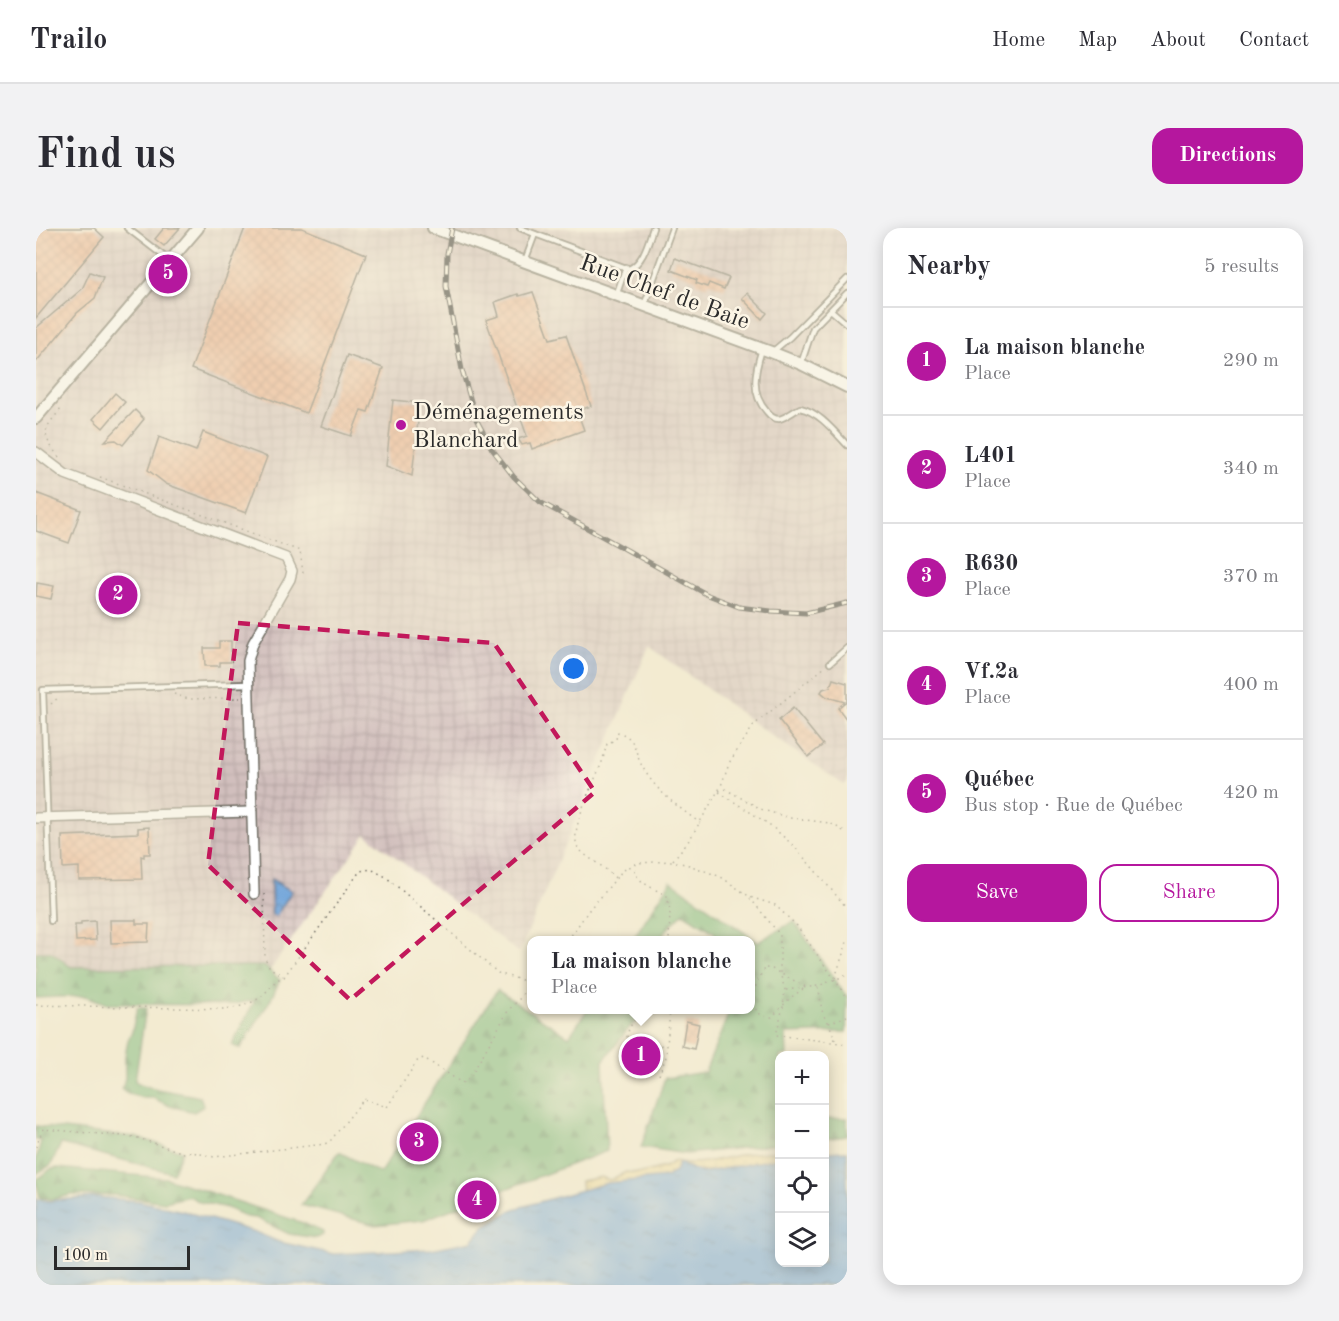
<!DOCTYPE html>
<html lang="en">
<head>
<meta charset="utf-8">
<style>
	:root { --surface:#fff; --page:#f2f2f3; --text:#2b2b33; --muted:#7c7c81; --line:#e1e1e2; --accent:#b5179e }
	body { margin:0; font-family:"Old Standard TT",serif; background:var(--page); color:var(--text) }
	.controls { position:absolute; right:18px; bottom:18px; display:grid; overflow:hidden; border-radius:12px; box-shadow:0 3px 15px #0003 }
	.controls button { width:54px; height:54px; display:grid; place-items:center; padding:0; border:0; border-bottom:2px solid var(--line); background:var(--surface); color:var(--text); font:30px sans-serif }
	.scale { position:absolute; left:18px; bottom:15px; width:136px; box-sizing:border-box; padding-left:6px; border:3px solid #2b2b2b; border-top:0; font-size:16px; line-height:21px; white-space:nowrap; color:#2b2b2b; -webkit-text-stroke:4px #fcf5e5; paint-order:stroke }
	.you { position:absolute; left:538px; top:441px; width:21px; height:21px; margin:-15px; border:4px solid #fff; border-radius:50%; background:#1a73e8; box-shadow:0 0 0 9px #1a73e833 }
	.badge { display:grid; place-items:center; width:39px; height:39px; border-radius:50%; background:var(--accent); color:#fff; font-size:20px; font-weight:700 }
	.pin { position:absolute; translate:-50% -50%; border:3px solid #fff; box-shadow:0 2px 6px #0006 }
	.popup { position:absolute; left:491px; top:708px; width:228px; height:78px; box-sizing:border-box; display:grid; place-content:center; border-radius:12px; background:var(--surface); filter:drop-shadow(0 2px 4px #0005); font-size:20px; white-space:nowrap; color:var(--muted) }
	.popup b { font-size:22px; color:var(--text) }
	.popup::after { content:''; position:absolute; left:50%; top:100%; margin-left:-12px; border:12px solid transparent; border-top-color:var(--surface) }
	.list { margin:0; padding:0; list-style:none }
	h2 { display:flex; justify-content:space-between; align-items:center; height:78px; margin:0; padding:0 24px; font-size:26px }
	h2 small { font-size:20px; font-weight:400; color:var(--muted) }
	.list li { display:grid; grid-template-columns:39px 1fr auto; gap:18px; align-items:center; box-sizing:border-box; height:108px; padding:0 24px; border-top:2px solid var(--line) }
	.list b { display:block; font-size:22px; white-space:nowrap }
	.list p { margin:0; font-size:20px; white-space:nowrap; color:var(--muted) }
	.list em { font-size:20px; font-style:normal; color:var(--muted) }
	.actions { display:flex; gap:12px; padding:18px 24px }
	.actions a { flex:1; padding:14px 0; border:2px solid var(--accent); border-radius:18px; text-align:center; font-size:21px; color:var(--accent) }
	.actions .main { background:var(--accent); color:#fff }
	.icon { flex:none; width:33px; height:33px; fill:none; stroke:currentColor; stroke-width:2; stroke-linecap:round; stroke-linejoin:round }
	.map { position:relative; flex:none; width:811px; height:1057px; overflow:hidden; border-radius:18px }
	header { display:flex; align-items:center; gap:36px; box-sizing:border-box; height:84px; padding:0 30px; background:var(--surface); border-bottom:2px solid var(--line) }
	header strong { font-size:28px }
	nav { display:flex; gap:33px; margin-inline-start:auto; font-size:21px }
	.intro { display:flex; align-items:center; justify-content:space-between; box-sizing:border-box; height:144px; padding:0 36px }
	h1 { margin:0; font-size:42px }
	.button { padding:15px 27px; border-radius:18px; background:var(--accent); color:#fff; font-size:21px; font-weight:700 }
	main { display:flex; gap:36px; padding:0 36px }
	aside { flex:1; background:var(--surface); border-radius:18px; box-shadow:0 3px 15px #0003 }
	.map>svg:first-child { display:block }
	.industrial { fill:url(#industrial-grid) }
	.forest { fill:url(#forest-firs); stroke:#517052; stroke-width:1.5 }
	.sand { fill:url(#sand-dots); stroke:#8c8264; stroke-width:1.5 }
	.water { fill:url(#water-ripples); stroke:#4c6782; stroke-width:1.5 }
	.building { fill:url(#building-cross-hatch) }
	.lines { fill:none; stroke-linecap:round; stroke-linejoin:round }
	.service-casing { stroke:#716e65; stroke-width:8 }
	.minor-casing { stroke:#716e65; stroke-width:12 }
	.tertiary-casing { stroke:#716e65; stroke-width:14 }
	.path { stroke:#716e65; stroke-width:1.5; stroke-dasharray:1.5 4.5; stroke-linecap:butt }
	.service { stroke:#fff; stroke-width:4.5 }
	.minor { stroke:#fff; stroke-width:9 }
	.tertiary { stroke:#fff; stroke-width:10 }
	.rail-casing { stroke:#2b2b2b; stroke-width:5 }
	.rail { stroke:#fcf5e5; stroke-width:3; stroke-dasharray:9; stroke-linecap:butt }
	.marked { fill:none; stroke:#c2185b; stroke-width:4.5; stroke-dasharray:12 8; stroke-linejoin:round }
	.poi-dot { fill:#b5179e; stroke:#fcf5e5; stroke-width:2 }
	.labels { text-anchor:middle; stroke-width:5; stroke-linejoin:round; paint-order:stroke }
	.street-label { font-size:24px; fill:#2b2b2b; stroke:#fcf5e5 }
	.poi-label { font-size:24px; fill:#2b2b2b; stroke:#fcf5e5; text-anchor:start }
</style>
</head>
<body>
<header>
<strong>Trailo</strong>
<nav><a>Home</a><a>Map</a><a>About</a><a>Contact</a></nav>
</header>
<div class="intro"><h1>Find us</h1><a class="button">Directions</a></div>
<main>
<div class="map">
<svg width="811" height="1057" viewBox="0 0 811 1057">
	<defs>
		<pattern id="industrial-grid" width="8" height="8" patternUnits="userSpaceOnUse" patternTransform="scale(1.5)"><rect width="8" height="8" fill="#d1bfbd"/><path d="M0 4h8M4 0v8" fill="none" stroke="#b4a4a3"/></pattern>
		<pattern id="forest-firs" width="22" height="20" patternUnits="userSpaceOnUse" patternTransform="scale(1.5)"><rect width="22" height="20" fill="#77b678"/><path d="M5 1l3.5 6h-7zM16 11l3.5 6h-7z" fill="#629463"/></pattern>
		<pattern id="sand-dots" width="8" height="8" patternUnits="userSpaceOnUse" patternTransform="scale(1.5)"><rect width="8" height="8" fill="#eeda9e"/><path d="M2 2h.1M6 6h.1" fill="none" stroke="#cb8" stroke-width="1.8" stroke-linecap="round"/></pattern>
		<pattern id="water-ripples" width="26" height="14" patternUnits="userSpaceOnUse" patternTransform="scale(1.5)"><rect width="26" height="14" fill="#6da3da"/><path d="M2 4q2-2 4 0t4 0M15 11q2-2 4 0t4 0" fill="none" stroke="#5a85b1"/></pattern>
		<pattern id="building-cross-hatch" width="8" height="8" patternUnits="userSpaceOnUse" patternTransform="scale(1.5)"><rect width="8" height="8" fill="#ecab88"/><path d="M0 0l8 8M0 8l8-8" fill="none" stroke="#bf8b6f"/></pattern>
	</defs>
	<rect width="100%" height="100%" fill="#fcf5e5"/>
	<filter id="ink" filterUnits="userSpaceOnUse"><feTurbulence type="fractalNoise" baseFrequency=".0167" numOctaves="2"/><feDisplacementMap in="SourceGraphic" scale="12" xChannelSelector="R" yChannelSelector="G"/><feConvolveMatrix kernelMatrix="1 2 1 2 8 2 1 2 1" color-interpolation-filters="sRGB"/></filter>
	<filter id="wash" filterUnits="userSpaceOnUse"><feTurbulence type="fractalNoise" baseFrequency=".008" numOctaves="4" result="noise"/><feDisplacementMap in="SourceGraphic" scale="24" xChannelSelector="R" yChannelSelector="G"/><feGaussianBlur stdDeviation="1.35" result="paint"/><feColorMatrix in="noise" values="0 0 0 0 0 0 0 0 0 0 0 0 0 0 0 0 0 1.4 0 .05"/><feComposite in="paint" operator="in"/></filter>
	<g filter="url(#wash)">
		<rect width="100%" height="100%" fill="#f3ebd1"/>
		<!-- industrial -->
		<path class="industrial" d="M0,0h811v554l-3,3 -86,-59 -109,-80 -130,307 -153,-119 -103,146 -227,3z"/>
		<!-- forest -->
		<g class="forest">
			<path d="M635,653l87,61 36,-21 53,76 -1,35 -60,2 1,21 -7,1 -1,88 -93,10 -45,-7 24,-69 40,-6 25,-62h20v-70h-32l-4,-8 -31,-19 -26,27h-25z"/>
			<path d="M0,724h15l20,15 193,-1 16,14 -9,19 -31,50 -8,-4 23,-45 -27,5 -121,-1 -21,-8 -50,2z"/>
			<path d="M461,762l72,47 18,-27h61l-19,18 -26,33 4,90 -184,69 -48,5 -74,-20 38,-53 41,21z"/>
			<path d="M101,780h9l-11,73c13,9 47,11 65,16l4,9 -10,6 -24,-6 -17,-8h-9l-16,-4 -6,-5 3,-11v-22l3,-16 4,-8z"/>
			<path d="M811,890v18l-22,3v-20z"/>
			<path d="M0,898l99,11 47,14 -9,22 -112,-29 -10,21 -15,9v-14l5,-19 -5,-1z"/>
			<path d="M22,940l108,10 137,45 20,9v3l-7,3 -27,-4 -33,-16 -10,-1 -19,-9 -27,-6 -11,-6 -24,6 -51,-7h-43l-17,4 -14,-1 -4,-18 15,-11z"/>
		</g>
		<!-- sand -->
		<path class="sand" d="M743,923v9l-46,9 -40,3 -111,21 -1,-12 20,-4 9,3 16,-8 15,1 24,-6 9,-6c26,6 46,-3 72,-7 11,-2 22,-1 33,-3z"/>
		<!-- water -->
		<g class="water">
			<path d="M235,651l21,12 -16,25 -4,-1z"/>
			<path d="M811,923v134h-811v-86l13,2 47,-4 43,4 44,10 72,21 24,10 55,12 97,-5 41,-8 11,-14 31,-18 93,-26 59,-6 9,-5 4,-9 23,10 77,-15 1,104h44l1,-110z"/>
		</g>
		<g id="blocks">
			<!-- building -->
			<g class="building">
				<path d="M0,0h58l10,9 -68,81z"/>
				<path d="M128,0h16l-16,18 -9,-7z"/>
				<path d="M209,0h57l64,26 -60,159 -115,-44z"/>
				<path d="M639,30l54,20 -5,11 -15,-6 -2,4 -11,-4 1,-3 -26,-10z"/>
				<path d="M54,44l13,5 -8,21 -18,15 -41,49v-34l46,-39z"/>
				<path d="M497,64l17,47 16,-4 25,71 -14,5 7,19 -52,19 -2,-6 -8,2 -4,-6 9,-3 -41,-116 13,-4 -4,-14 23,-8 1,2z"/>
				<path d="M711,65l20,20 -5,6 -20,-21z"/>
				<path d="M311,127l36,13 -15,44 -7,-2 -10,26 -30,-10z"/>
				<path d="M79,165l10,9 -22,26 -10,-9z"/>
				<path d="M357,172l27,3 -8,73 -26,-10z"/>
				<path d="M99,182l9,9 -21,26 -7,-5 -11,1z"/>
				<path d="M167,204l64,25 -21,56 -80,-29 -18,-14 11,-33 37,14z"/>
				<path d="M0,265l45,17 -12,33 -33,-12z"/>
				<path d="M1,355l17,3 -3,13 -15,-3z"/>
				<path d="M74,359l15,2 -2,13 -15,-2z"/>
				<path d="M183,413h12v21h-11v4h-15l-1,-18h15z"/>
				<path d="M797,451l14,4v37l-9,-12 7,-6 -18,-5 -6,-5 2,-3 7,-2z"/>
				<path d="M757,480l30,37 -15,12 -29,-37z"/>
				<path d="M113,599l1,27h-6v3l-3,-1 1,23 -63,1v-13l-16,1 -1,-32 76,-3v-5z"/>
				<path d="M74,692h26v4h13l-1,18 -37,1z"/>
				<path d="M59,693l1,19 -20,1 -1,-16h6v-3z"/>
				<path d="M650,793l13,3 -5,25 -12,-3z"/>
				<path d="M596,816l10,1 -1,4 12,2v7h-4l-1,7 -5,-1 -1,3 -13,-3z"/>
				<path d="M389,908l1,15h-14l1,-14z"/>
			</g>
		</g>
	</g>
	<g filter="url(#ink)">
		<use href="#blocks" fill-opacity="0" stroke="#716e65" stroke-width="1.5"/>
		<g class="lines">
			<defs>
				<g id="service">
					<path d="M91,0l43,33"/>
					<path d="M484,0l15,6"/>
					<path d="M489,33l10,-27 94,35c15,-7 19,-27 24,-41"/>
					<path d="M580,68l10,-29"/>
					<path d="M608,78l28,-78"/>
					<path d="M796,83l15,13"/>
					<path d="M726,121c-7,22 -12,44 5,63 3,4 7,7 12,7 6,-1 15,-8 21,-11 19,4 34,23 47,37"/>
					<path d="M736,124l18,-15 57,-58"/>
					<path d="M765,136l12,-36 34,-35"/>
					<path d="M794,435l17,-15"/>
					<path d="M15,693l-8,-231 204,-6"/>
				</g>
				<g id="minor">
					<path d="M0,224l29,22 221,84 6,13 -2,8 -37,64 -5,18 6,233"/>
					<path d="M0,590l215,-6"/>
				</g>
				<g id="tertiary">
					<path d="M397,0l338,124 30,12 46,23"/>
					<path d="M0,190l162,-190"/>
				</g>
			</defs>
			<!-- service casing -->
			<use href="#service" class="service-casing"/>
			<!-- minor casing -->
			<use href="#minor" class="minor-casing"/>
			<!-- tertiary casing -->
			<use href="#tertiary" class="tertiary-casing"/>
			<!-- path -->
			<g class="path">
				<path d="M23,229c-19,-24 -16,-27 3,-49l-1,-1"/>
				<path d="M64,249l200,74 3,22 -2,1"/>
				<path d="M138,466l14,5 52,-1"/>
				<path d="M15,476l8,-7"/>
				<path d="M683,563l6,-2 38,21 27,8 40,5 17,10"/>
				<path d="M683,564l51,33 24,21 53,62"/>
				<path d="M637,632l17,-21 31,-53 8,-23 25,-38 71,-58"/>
				<path d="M600,636c-7,16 20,25 31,32l3,14 -1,30"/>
				<path d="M579,650c-10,-12 -26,-18 -36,-29 -13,-15 17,-70 23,-87 2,-6 3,-12 5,-18l9,-5 2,-7c19,7 15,16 23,32 13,26 36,42 59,59"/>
				<path d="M228,666l1,64 5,10 13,8"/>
				<path d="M714,670l30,37v38l5,17 -2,17 -7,28 71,9"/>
				<path d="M532,712l23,-33 9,-9 22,-27 15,-8 35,-2 17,4 32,12 29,20 25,8 22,21 50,71"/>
				<path d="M730,740l6,1 34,18 -16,11 -18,19c-28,1 -19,-36 -6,-49z"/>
				<path d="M799,750l12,-36"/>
				<path d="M782,759c4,13 1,26 11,36"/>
				<path d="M750,762l32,-4 29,-11"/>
				<path d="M0,777l186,4c16,-1 33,-5 44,-17 7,-7 8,-12 18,-15l76,-106 11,-2 15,8 112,96 23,7 10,-3"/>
				<path d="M606,782l-13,18 -2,9 34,8 -2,10 -6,-1"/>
				<path d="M799,812l-6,-17 18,-7"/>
				<path d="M623,847l7,-18 4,-47"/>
				<path d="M0,919l7,-18 92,8 49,16 8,-1 22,5 111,-13 6,-4 33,-41 23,8 31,-47 6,-2 38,25 7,-4 39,-68 13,-14 11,-20"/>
			</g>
			<!-- service -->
			<use href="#service" class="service"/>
			<!-- minor -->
			<use href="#minor" class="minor"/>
			<!-- tertiary -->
			<use href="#tertiary" class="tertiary"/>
			<defs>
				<path id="rail" d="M416,0l-5,26 -1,32 16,84 14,49 16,30 22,28 26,25 168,93 31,12 32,4 35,2 41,-10"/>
			</defs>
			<!-- rail casing -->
			<use href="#rail" class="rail-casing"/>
			<!-- rail -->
			<use href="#rail" class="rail"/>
		</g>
	</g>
	<!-- marked area -->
	<path d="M0 0H811V1057H0ZM202,395l256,20 101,149 -245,208 -142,-135z" fill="#f3ebd1" fill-opacity=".55" fill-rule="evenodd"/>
	<path class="marked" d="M202,395l256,20 101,149 -245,208 -142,-135z"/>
	<!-- markers -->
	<circle class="poi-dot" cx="365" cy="197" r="6"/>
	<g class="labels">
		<!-- street labels -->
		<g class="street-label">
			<text transform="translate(629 63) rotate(20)" y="8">Rue Chef de Baie</text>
		</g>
		<!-- poi labels -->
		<g class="poi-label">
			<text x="377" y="191">Déménagements<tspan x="377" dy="28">Blanchard</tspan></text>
		</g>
	</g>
</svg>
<div class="controls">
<button>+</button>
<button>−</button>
<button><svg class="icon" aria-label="locate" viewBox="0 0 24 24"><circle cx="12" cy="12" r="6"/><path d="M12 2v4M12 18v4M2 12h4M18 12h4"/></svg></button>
<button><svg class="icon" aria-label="layers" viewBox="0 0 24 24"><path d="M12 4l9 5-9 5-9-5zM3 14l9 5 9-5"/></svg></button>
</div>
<div class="scale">100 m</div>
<div class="you"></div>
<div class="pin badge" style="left:605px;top:828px">1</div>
<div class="popup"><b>La maison blanche</b>Place</div>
<div class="pin badge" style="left:82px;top:367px">2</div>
<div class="pin badge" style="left:383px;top:914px">3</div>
<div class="pin badge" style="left:441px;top:972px">4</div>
<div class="pin badge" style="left:132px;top:46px">5</div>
</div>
<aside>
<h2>Nearby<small>5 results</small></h2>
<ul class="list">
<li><span class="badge">1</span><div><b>La maison blanche</b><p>Place</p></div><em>290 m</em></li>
<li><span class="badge">2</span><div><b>L401</b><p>Place</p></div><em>340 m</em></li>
<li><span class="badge">3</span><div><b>R630</b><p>Place</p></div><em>370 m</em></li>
<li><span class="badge">4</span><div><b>Vf.2a</b><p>Place</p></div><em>400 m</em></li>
<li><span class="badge">5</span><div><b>Québec</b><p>Bus stop · Rue de Québec</p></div><em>420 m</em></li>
</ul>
<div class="actions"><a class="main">Save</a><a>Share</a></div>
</aside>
</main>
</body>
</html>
